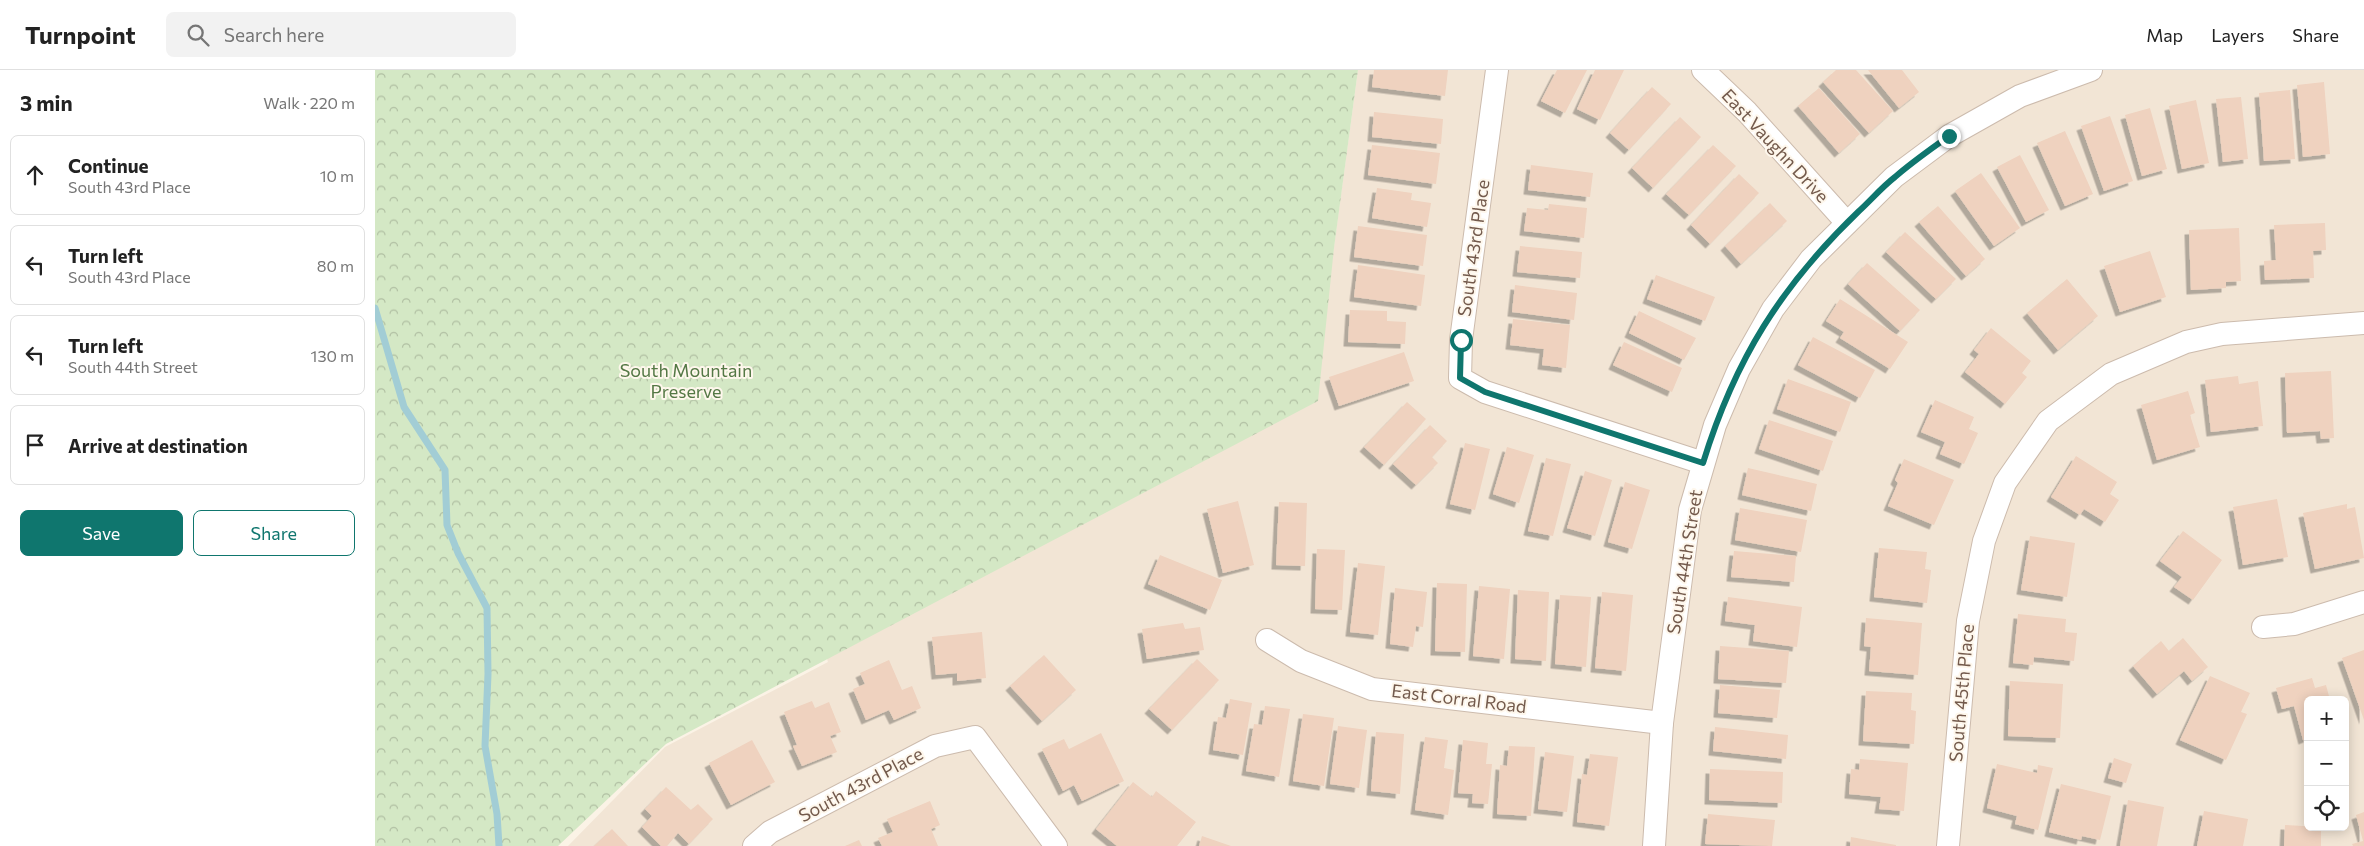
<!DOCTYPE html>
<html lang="en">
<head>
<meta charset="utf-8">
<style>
	:root { --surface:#fff; --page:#f2f2f2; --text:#222; --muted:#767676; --line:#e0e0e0; --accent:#0f766e }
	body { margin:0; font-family:Commissioner,sans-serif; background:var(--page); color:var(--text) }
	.controls { position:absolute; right:15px; bottom:15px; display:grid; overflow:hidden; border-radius:8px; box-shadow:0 2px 12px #0003 }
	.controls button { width:45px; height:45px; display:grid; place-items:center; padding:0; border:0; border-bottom:1px solid var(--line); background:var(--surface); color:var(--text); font:25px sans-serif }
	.stop { position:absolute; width:15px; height:15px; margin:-11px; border:4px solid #0f766e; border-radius:50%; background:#fff }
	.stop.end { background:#0f766e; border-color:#fff; box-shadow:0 1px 5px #0008 }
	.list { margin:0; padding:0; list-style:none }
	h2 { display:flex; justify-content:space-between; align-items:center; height:65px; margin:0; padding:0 20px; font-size:21px }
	h2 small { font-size:16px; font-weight:400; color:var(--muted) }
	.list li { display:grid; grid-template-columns:32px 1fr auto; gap:15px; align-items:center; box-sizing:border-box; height:80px; margin:0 10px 10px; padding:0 10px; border:1px solid var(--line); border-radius:8px }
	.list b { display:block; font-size:19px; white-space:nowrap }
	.list p { margin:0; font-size:16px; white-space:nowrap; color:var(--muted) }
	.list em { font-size:16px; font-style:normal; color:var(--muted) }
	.actions { display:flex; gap:10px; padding:15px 20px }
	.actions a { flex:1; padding:11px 0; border:1px solid var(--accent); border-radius:8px; text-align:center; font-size:18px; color:var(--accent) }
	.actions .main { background:var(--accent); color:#fff }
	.icon { flex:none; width:28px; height:28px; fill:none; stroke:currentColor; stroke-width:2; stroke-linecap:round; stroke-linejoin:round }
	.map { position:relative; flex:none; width:1989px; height:776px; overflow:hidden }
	header { display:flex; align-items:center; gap:30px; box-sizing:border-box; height:70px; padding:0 25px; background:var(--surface); border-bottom:1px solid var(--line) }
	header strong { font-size:24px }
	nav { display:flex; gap:28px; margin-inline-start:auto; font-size:18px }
	.search { width:350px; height:45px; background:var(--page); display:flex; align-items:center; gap:12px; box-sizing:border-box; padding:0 18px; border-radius:8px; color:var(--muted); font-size:19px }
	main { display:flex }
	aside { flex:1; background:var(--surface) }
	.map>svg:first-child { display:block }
	.residential { fill:#f2e5d5; fill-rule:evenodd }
	.park { fill:url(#park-crowns) }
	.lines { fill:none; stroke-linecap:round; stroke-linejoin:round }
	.stream { stroke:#a2cdd5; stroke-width:7 }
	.building { fill:#efd2bf; filter:url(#shadow) }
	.minor-casing { stroke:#ccbbad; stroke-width:24 }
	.minor { stroke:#fff; stroke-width:22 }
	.route { stroke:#0f766e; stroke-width:6 }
	.labels { text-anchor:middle; stroke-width:4; stroke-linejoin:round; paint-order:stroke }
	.street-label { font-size:18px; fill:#735a4c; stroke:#fef7ec }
	.park-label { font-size:18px; fill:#547845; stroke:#fef7ec }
</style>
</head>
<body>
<header>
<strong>Turnpoint</strong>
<div class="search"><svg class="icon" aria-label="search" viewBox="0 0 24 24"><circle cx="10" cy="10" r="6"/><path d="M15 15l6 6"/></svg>Search here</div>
<nav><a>Map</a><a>Layers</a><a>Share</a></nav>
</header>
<main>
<aside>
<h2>3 min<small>Walk · 220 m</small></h2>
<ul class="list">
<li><svg class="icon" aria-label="ahead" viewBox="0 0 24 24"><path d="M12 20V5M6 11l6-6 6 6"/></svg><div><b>Continue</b><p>South 43rd Place</p></div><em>10 m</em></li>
<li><svg class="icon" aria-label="left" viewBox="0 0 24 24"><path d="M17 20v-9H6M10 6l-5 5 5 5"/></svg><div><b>Turn left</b><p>South 43rd Place</p></div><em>80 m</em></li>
<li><svg class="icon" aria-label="left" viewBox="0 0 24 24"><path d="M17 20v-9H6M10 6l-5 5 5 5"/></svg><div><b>Turn left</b><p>South 44th Street</p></div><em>130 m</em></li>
<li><svg class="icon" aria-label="arrive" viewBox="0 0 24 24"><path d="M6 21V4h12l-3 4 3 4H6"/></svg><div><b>Arrive at destination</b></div></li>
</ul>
<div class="actions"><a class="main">Save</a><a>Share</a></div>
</aside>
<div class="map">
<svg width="1989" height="776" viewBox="0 0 1989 776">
	<defs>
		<pattern id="park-crowns" width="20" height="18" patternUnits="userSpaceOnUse" patternTransform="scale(1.25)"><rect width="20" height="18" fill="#d4e8c5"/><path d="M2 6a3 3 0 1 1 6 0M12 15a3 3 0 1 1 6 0" fill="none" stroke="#b0bfa2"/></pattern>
		<filter id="shadow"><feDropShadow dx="-4.5" dy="4.5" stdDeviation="0" flood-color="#0004"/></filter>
	</defs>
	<rect width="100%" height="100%" fill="#fbf3e6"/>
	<!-- residential -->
	<path class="residential" d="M983,0h1006v776h-1796l97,-99 163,-85 -3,-10 488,-251zM1933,630h37v127h-37z"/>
	<!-- park -->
	<path class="park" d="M0,0h983l-24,178 -16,153 -652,343 -108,102h-183z"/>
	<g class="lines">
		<!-- stream -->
		<path class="stream" d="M0,238l29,99 41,63 2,55 11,28 29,55 1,66 -3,72 12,68 2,32"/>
	</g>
	<!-- building -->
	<g class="building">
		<path d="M999,0h74l-3,26 -73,-9z"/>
		<path d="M1182,0h30l-22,43 -24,-12z"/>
		<path d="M1220,0h29l-24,50 -23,-11z"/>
		<path d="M1461,0h20l37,41 -24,22 -46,-51z"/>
		<path d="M1493,0h34l17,22 -20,16z"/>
		<path d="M1949,12l6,72 -27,3 -6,-72z"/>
		<path d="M1277,17l19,17 -42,46 -19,-17z"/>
		<path d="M1444,18l41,46 -21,19 -41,-47z"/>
		<path d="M1915,20l5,69 -31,2 -5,-68z"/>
		<path d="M1866,27l7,62 -25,3 -7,-63z"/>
		<path d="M1821,30l13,63 -27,6 -13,-63z"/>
		<path d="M1775,38l17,61 -25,7 -17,-61z"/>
		<path d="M999,42l69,7 -2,25 -69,-7z"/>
		<path d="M1735,46l23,65 -29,10 -23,-65z"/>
		<path d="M1305,47l21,20 -48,51 -21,-20z"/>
		<path d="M1690,61l28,63 -28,12 -28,-63z"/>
		<path d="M997,75l68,8 -4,31 -68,-9z"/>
		<path d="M1338,75l23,21 -47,49 -23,-21z"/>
		<path d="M1645,85l29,55 -23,12 -29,-55z"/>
		<path d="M1156,95l62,8 -3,24 -62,-7z"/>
		<path d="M1606,103l39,55 -26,18 -39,-55z"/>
		<path d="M1364,104l20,19 -49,51 -19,-19z"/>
		<path d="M1002,118l35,5 -1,7 20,3 -4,24 -55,-9z"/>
		<path d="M1395,133l17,18 -46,43 -16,-18z"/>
		<path d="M1174,134l38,4 -3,30 -60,-7 3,-23 21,2z"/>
		<path d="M1563,136l47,53 -19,17 -47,-54z"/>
		<path d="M1950,153l1,27 -13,1 1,27 -49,2 -1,-19 12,-1 -2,-35z"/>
		<path d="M983,156l69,9 -4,31 -69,-9z"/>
		<path d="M1864,158l2,53 -15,1v6l-35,2 -2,-60z"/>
		<path d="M1530,162l51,47 -20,20 -50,-47z"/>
		<path d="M1145,176l62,6 -2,26 -63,-6z"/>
		<path d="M1775,181l16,46 -46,15 -16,-46z"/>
		<path d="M1492,193l53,47 -20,21 -52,-47z"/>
		<path d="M983,195l67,10 -4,31 -67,-9z"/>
		<path d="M1281,205l59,22 -10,24 -58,-22z"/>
		<path d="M1692,209l31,37 -40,34 -31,-37z"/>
		<path d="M1140,215l62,8 -3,27 -62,-8z"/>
		<path d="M1465,229l68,43 -18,27 -50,-31 4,-6 -18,-11z"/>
		<path d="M975,240l37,1v10l19,1 -1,22 -57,-2z"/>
		<path d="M1264,241l57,27 -12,22 -55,-27z"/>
		<path d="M1138,249l57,6 -4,43 -24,-3 2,-16 -34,-4z"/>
		<path d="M1616,258l40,33 -9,12 5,4 -22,27 -40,-32 14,-18 -5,-4z"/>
		<path d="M1438,267l62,33 -15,28 -62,-33z"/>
		<path d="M1249,272l58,26 -10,24 -59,-27z"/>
		<path d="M1029,282l10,29 -75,25 -10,-29z"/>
		<path d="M1956,301l3,67 -13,1 -1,-8 -33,2 -2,-60z"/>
		<path d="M1863,306l1,8 19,-3 5,45 -52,6 -6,-52z"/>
		<path d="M1413,309l63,23 -11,30 -63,-23z"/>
		<path d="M1813,321l7,22 -5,2 10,32 -43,13 -16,-55z"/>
		<path d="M1560,330l39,17 -5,12 9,4 -14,31 -24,-10 5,-12 -24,-10z"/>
		<path d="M1032,332l19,17 -42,46 -20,-18z"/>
		<path d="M1394,350l64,21 -10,30 -64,-22z"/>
		<path d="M1055,355l17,16 -15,16 6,6 -22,22 -23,-21z"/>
		<path d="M1090,373l25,6 -15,61 -25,-6z"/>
		<path d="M1132,377l27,8 -15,48 -26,-9z"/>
		<path d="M1701,386l41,26 -7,12 9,6 -14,22 -21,-13 -4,6 -29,-18z"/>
		<path d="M1171,388l25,6 -18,72 -25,-5z"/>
		<path d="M1529,389l50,21 -20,45 -46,-19 10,-23 -3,-3z"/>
		<path d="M1373,398l69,16 -6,27 -69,-16z"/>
		<path d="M1210,401l27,9 -17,56 -28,-8z"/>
		<path d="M1250,412l25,8 -18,59 -24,-7z"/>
		<path d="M1902,429l11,58 -45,8 -10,-58z"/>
		<path d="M863,431l16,64 -31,8 -16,-64z"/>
		<path d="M904,432l28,1 -2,63 -29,-1z"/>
		<path d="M1972,434v5l8,-2 9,51 -49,11 -12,-56z"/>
		<path d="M1365,438l67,12 -6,32 -66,-12z"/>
		<path d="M1808,461l39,29 -29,40 -19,-13 8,-10 -22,-16z"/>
		<path d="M1655,466l45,7 -8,54 -46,-7z"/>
		<path d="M1504,478l48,4 -2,17 6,1 -4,33 -53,-6z"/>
		<path d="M942,479l28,1 -3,60 -27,-1z"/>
		<path d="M1359,481l62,5 -2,26 -63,-5z"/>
		<path d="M785,485l62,25 -12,30 -62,-26z"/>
		<path d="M983,493l27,3 -7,69 -28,-3z"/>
		<path d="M1062,513l30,1 -2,68 -30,-1z"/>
		<path d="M1104,516l31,3 -6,70 -31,-3z"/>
		<path d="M1020,518l32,4 -4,35 -7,-1 -3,21 -23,-3z"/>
		<path d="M1143,520l31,2 -3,69 -31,-2z"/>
		<path d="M1227,522l31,3 -7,76 -31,-3z"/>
		<path d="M1185,525l31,2 -5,70 -31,-3z"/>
		<path d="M1353,527l74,10 -5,40 -44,-6 2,-16 -30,-4z"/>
		<path d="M1643,544l48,5 -1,13 12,1 -3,28 -40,-4 -1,8 -20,-2z"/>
		<path d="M1491,548l56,5 -4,52 -49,-4 2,-24 -7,-1z"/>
		<path d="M808,553l2,6 15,-2 4,23 -57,9 -5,-30z"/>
		<path d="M607,562l4,46 -29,3v-8l-21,2 -4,-38z"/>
		<path d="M1808,568l25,29 -16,14 -8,-10 -27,23 -24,-28 28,-25 8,10z"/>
		<path d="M1345,576l69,5 -3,32 -68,-4z"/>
		<path d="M1989,580v70l-22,-62z"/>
		<path d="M669,585l32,35 -34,31 -32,-35z"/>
		<path d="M822,589l22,21 -47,50 -23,-21z"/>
		<path d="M514,590l13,30 10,-4 9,22 -27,12 -5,-10 -23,10 -13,-31 12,-5 -5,-11z"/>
		<path d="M1835,606l40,17 -9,19 6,2 -21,46 -46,-20z"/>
		<path d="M1937,608l3,10 11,-3 4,15h-22v38l-5,2 -9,-34 -12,3 -6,-21z"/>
		<path d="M1635,611l53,3 -3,54 -52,-2z"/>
		<path d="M1345,615l60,5 -3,28 -59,-5z"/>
		<path d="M1491,621l46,2 -1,17 5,1 -2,33 -51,-3z"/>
		<path d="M855,629l22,4 -9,52 -30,-5 5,-33 8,1z"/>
		<path d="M437,631l3,7 14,-6 12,30 -11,4 7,16 -35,14 -9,-20 4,-1 -13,-33z"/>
		<path d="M890,636l25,3 -11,68 -33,-6 8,-47 8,1z"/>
		<path d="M928,644l31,4 -10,68 -31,-5z"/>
		<path d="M963,656l29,4 -8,58 -29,-4z"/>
		<path d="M1340,657l73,8 -2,24 -73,-8z"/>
		<path d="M1001,662l28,2 -4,60 -29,-3z"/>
		<path d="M726,663l23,48 -42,20 -8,-16 -11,6 -21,-42 22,-10 5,10z"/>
		<path d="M1050,667l23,3 -4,28 10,2 -6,45 -33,-5z"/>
		<path d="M377,670l23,42 -44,23 -22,-42z"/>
		<path d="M1088,670l25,3 -2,21h6l-4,40 -16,-1 1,-9 -15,-1z"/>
		<path d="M1134,676l26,1 -4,69 -34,-2 3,-49 7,1z"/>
		<path d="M1170,682l29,4 -7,56 -29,-3z"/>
		<path d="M1215,684l28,3 -9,69 -32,-4 5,-48 5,1z"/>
		<path d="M1739,688l18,6 -6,19 -18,-5z"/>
		<path d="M1485,689l48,4 -4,48 -25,-2 2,-12 -32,-3 2,-25 8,1z"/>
		<path d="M1622,694l40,9 1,-8 15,3 -15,62 -23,-6 2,-8 -30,-8z"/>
		<path d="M1335,699l73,3 -1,31 -73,-3z"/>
		<path d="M758,712l19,15 4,-6 40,31 -19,24h-60l-21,-17z"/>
		<path d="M1686,714l50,12 -11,44 -18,-4 -1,4 -32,-8z"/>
		<path d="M291,717l25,23 7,-6 15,15 -24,25 -11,-11 -11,13h-6l-19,-19 10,-11 -7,-7z"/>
		<path d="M1753,730l36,7 -7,39h-37z"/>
		<path d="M555,731l10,24 -9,4 7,17h-56l-4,-8 15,-6 -6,-13z"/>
		<path d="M1829,741l44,8 -5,27h-46z"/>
		<path d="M1989,742v34h-11l-1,-2 11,-3 -7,-26z"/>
		<path d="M1333,744l67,6 -3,26 -67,-2z"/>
		<path d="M1910,755l36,2v19h-37z"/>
		<path d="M237,759l16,17h-34z"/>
		<path d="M827,766l29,10h-32z"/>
		<path d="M1476,767l45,8v1h-46z"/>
		<path d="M484,770l3,6h-17z"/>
	</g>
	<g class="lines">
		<defs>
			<g id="minor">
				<path d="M1122,0l-36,270 -1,38 25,14 218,71"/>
				<path d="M1328,0l44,42 100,111"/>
				<path d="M1888,557l31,-3 70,-22"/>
				<path d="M892,570l34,21 71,28 290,34"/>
				<path d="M379,776l16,-14 165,-86 40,-9 81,109"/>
				<path d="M1279,776l8,-123 28,-213 25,-85 24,-56 34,-60 38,-50 83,-82 55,-41 71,-40 71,-26"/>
				<path d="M1573,776l20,-225 16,-80 21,-58 43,-62 63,-47 75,-32 36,-8 142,-11"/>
			</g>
		</defs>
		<!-- minor casing -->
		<use href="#minor" class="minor-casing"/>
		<!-- minor -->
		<use href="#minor" class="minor"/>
	</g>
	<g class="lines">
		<!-- route -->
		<path class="route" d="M1086,270l-1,38 25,14 218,71c32,-104 78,-177 156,-252 12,-11 23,-24 36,-34 17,-15 36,-28 54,-41"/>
	</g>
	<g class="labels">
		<!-- street labels -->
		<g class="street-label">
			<text transform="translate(1400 76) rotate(47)" y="6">East Vaughn Drive</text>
			<text transform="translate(1099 178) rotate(-82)" y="6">South 43rd Place</text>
			<text transform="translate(1310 492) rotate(-81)" y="6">South 44th Street</text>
			<text transform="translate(1587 623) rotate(-85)" y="6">South 45th Place</text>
			<text transform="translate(1084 629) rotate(7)" y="6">East Corral Road</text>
			<text transform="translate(486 715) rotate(-28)" y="6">South 43rd Place</text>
		</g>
		<!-- park labels -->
		<g class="park-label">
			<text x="311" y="307">South Mountain<tspan x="311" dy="21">Preserve</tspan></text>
		</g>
	</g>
</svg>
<div class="controls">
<button>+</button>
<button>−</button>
<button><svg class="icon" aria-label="locate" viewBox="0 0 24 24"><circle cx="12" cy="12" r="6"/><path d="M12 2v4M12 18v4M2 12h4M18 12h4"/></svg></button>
</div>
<div class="stop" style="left:1086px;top:270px"></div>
<div class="stop end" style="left:1574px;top:66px"></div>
</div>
</main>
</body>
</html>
